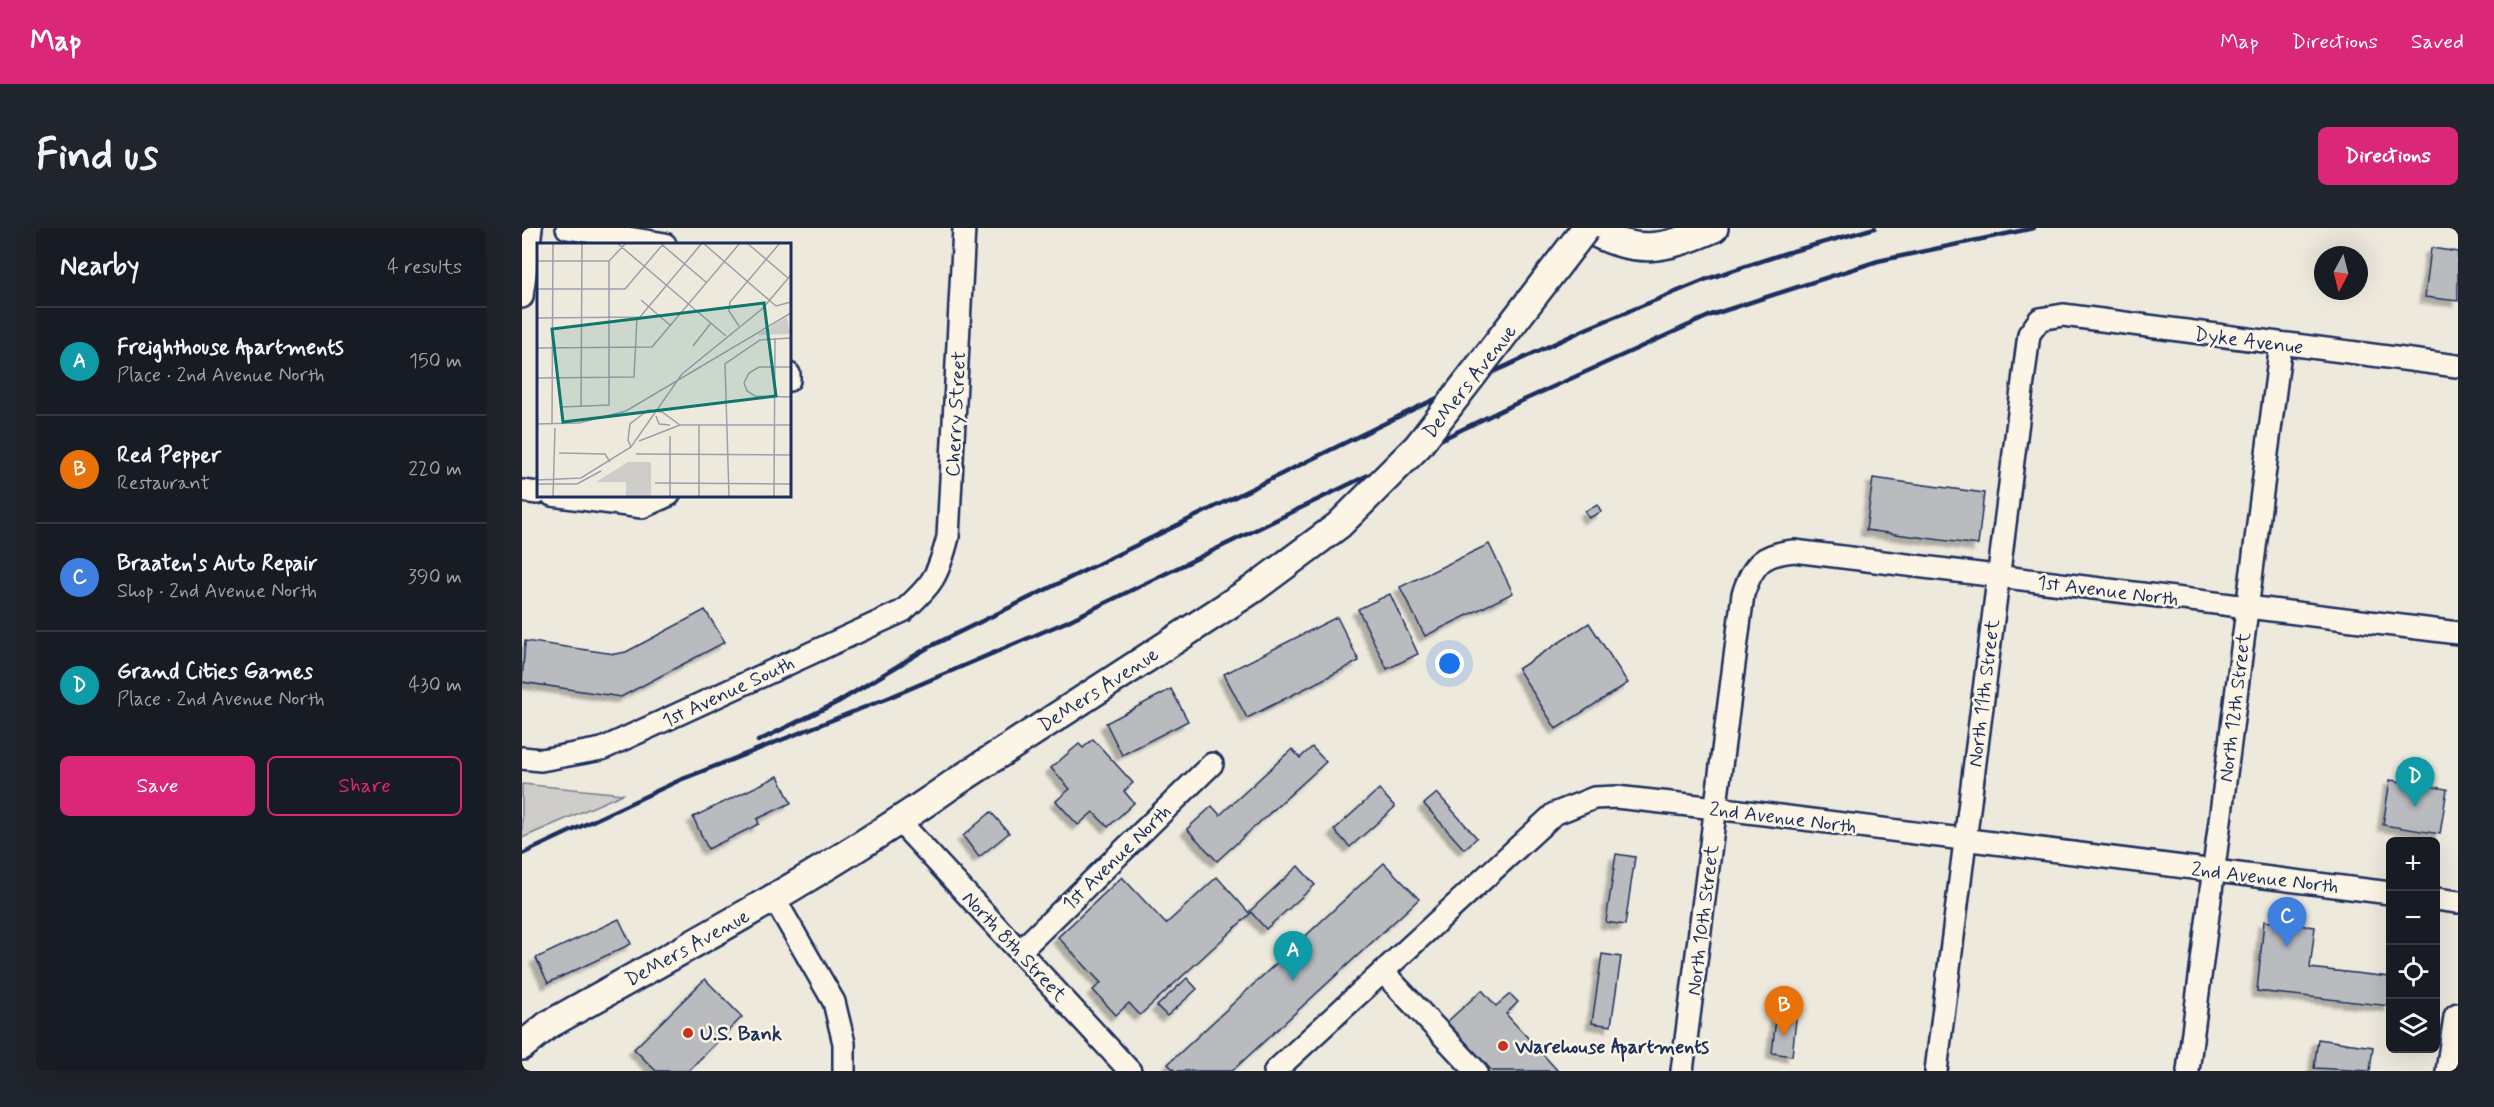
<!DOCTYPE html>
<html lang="en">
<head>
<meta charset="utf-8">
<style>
	:root { --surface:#171b24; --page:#20242c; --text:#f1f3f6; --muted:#9ea1a6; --line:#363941; --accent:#db2777 }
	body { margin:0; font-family:Mynerve,sans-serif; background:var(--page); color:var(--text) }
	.controls { position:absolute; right:18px; bottom:18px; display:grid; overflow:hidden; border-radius:9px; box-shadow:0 6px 24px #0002 }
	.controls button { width:54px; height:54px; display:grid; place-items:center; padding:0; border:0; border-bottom:2px solid var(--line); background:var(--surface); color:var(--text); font:30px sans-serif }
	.compass { position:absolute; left:1792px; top:18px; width:54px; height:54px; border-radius:50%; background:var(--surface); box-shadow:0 6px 24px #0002; rotate:187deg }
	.you { position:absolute; left:928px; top:436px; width:21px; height:21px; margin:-15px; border:4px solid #fff; border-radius:50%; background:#1a73e8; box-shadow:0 0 0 9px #1a73e833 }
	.badge { display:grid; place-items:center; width:39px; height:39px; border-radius:50%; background:var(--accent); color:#fff; font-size:20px; font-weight:700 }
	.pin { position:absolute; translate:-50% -50px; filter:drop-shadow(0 2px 3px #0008) }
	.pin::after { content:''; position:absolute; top:32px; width:21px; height:18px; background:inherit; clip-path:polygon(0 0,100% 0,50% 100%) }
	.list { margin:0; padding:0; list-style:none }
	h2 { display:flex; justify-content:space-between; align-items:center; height:78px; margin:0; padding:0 24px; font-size:26px }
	h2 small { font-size:20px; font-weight:400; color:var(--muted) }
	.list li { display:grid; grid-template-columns:39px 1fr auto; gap:18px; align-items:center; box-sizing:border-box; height:108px; padding:0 24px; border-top:2px solid var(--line) }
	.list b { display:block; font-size:22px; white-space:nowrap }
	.list p { margin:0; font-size:20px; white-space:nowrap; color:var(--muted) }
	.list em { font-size:20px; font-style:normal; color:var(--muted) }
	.actions { display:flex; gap:12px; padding:18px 24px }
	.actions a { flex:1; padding:14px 0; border:2px solid var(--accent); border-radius:9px; text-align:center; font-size:21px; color:var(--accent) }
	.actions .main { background:var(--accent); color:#fff }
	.icon { flex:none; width:33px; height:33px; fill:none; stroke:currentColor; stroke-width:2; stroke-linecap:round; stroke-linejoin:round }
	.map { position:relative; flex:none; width:1936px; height:843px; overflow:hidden; border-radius:9px }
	header { display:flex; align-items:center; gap:36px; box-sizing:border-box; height:84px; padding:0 30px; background:var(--accent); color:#fff }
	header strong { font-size:28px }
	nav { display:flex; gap:33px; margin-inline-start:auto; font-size:21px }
	.intro { display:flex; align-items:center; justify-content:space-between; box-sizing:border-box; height:144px; padding:0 36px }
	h1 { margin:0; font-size:42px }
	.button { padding:15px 27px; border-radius:9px; background:var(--accent); color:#fff; font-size:21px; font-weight:700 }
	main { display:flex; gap:36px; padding:0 36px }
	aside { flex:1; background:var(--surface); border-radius:9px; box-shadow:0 6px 24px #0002 }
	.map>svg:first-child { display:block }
	.green { fill:#cfcdca; stroke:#757e94; stroke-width:1.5 }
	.building { fill:#babbbe; stroke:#1b2f5e; stroke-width:1.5; filter:url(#shadow) }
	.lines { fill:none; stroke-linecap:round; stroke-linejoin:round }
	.minor-casing { stroke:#1b2f5e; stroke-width:26 }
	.major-casing { stroke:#1b2f5e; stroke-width:32 }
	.minor { stroke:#fcf5e5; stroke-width:21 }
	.major { stroke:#fcf5e5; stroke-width:27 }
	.rail { stroke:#1b2f5e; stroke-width:4.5 }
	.major-bridge-casing { stroke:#1b2f5e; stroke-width:32; stroke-linecap:butt }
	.major-bridge { stroke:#fcf5e5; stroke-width:27 }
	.poi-dot { fill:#c8321e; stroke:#fcf5e5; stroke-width:2 }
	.labels { text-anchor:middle; stroke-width:5; stroke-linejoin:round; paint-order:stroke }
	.street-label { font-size:20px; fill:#1b2f5e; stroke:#fcf5e5 }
	.poi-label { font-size:20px; font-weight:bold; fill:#1b2f5e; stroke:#fcf5e5; text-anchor:start }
	.inset-road { fill:none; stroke:#9a9faa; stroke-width:1.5 }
	.view { fill:#0f766e; fill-opacity:0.15; stroke:#0f766e; stroke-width:3 }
	.inset-edge { fill:none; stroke:#1b2f5e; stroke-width:3 }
</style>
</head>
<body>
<header>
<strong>Map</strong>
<nav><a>Map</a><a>Directions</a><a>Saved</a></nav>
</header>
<div class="intro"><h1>Find us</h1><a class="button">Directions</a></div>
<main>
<aside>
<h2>Nearby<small>4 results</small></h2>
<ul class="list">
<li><span class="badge" style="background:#0f9aa8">A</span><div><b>Freighthouse Apartments</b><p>Place · 2nd Avenue North</p></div><em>150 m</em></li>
<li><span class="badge" style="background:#e8710a">B</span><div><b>Red Pepper</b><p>Restaurant</p></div><em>220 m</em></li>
<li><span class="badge" style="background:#3f7fe0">C</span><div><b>Braaten's Auto Repair</b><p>Shop · 2nd Avenue North</p></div><em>390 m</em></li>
<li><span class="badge" style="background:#0f9aa8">D</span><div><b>Grand Cities Games</b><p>Place · 2nd Avenue North</p></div><em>430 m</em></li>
</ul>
<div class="actions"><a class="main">Save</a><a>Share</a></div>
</aside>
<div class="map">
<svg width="1936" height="843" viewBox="0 0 1936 843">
	<defs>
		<filter id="shadow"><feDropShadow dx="-5.5" dy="5.5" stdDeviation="1.5" flood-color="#0004"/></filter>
	</defs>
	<rect width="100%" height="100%" fill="#eee9dd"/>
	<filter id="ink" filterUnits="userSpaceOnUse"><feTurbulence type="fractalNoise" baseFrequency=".0167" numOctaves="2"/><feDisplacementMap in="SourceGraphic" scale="12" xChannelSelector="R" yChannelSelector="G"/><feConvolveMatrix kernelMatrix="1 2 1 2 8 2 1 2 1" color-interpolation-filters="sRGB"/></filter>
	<g filter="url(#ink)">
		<!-- green -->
		<path class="green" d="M0,556l101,10 -101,44z"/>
		<!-- building -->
		<g class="building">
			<path d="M1909,20l27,4v49l-33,-4z"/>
			<path d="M1351,250l111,15 -6,52 -112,-15z"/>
			<path d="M1076,277l3,7 -12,6 -4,-7z"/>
			<path d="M967,316l24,49 -88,43 -25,-49z"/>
			<path d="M868,366l28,60 -31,15 -29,-60z"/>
			<path d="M183,382l20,32 -104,55 -99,-15 3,-41 90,13 11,-2z"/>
			<path d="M815,389l22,44 -112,57 -23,-44z"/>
			<path d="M1067,395l39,60 -72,46 -38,-60z"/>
			<path d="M649,461l17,32 -66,34 -16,-32z"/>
			<path d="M571,511l40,44 -9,8 10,12 -26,24 -15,-15 -15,13 -22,-24 14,-12 -19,-21 28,-24 4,4z"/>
			<path d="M790,519l14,15 -109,99 -30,-32 25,-23 8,9 72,-66 8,9z"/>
			<path d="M256,548l13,27 -34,16 2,5 -51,25 -15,-32z"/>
			<path d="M1868,552l57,9 -7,45 -57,-9z"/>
			<path d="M857,561l16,18 -45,40 -16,-17z"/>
			<path d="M915,565l40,45 -13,11 -40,-45z"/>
			<path d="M469,584l18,21 -30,24 -16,-21z"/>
			<path d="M1094,626l19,3 -10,68 -19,-3z"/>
			<path d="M862,635l35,36 -187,172h-57l-7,-7z"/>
			<path d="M776,638l17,19 -49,44 -16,-18z"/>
			<path d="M600,649l44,47 51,-47 33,37 -110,101 -11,-12 -13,12 -23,-25 8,-7 -43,-46z"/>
			<path d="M97,691l12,25 -83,39 -12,-25z"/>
			<path d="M1742,693l51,6 -5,41 80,9v29l-133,-15z"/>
			<path d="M1080,726l19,3 -10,69 -19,-3z"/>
			<path d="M665,750l10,11 -30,27 -10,-10z"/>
			<path d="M183,751l37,38 -54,54h-32l-22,-22z"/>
			<path d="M960,762l14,16 14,-12 8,8 -12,12 52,57h-66l-45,-49z"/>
			<path d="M1255,781l20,2 -5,45 -20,-3z"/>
			<path d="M1796,811l55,8 -3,24 -56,-3z"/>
		</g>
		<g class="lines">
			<defs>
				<g id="minor">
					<path d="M45,0l98,16"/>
					<path d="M0,69l9,-69"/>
					<path d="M267,146v6"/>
					<path d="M0,263l16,2"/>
					<path d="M30,267l90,12 27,-12"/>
					<path d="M0,530l19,2 61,-11 301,-138c30,-27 35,-35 45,-74l16,-309"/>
					<path d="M378,594l230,249"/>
					<path d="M252,670l60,104 10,41v28"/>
					<path d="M1914,671l22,3"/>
					<path d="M498,723l192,-187"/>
					<path d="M861,744l93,99"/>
					<path d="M753,843l279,-257 40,-16 22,-1 100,11 674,85"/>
					<path d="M1160,843l61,-477c10,-30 19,-40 51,-43l664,82"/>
					<path d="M1414,843l93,-737 11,-15 23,-4 394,51"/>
					<path d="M1666,843l93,-727"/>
				</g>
				<g id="major">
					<path d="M1064,0c50,28 77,22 128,0"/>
					<path d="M0,818l26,-21c137,-77 277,-151 405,-241"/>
					<path d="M1928,843l8,-54"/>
				</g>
			</defs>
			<!-- minor casing -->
			<use href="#minor" class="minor-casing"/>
			<!-- major casing -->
			<use href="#major" class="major-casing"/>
			<!-- minor -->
			<use href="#minor" class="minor"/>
			<!-- major -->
			<use href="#major" class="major"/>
			<!-- rail -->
			<g class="rail">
				<path d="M236,513l80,-39 91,-55 487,-239 172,-80 119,-49 79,-26 89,-25"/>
				<path d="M0,626l158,-74 208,-82 178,-76 438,-213 207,-94 167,-54 156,-33"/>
			</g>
			<defs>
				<path id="major-bridge" d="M431,556l300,-195 86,-64 79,-79 168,-218"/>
			</defs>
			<!-- major-bridge casing -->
			<use href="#major-bridge" class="major-bridge-casing"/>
			<!-- major-bridge -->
			<use href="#major-bridge" class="major-bridge"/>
		</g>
	</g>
	<!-- markers -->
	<g class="poi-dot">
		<circle cx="166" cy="805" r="6"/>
		<circle cx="981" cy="818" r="6"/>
	</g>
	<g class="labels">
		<!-- street labels -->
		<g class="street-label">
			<text transform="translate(1727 112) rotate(7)" y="7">Dyke Avenue</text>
			<text transform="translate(947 153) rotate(-52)" y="7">DeMers Avenue</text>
			<text transform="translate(433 186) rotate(-87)" y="7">Cherry Street</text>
			<text transform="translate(1586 362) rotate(7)" y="7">1st Avenue North</text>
			<text transform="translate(576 461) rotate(-33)" y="7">DeMers Avenue</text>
			<text transform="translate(206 463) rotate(-25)" y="7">1st Avenue South</text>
			<text transform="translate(1461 465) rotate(-83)" y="7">North 11th Street</text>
			<text transform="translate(1712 479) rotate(-83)" y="7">North 12th Street</text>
			<text transform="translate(1261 589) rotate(7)" y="7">2nd Avenue North</text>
			<text transform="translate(594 629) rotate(-44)" y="7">1st Avenue North</text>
			<text transform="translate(1743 649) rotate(7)" y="7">2nd Avenue North</text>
			<text transform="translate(1180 692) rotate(-83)" y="7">North 10th Street</text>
			<text transform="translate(493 718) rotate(47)" y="7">North 8th Street</text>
			<text transform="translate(165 719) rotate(-29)" y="7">DeMers Avenue</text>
		</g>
		<!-- poi labels -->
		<g class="poi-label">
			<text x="178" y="812">U.S. Bank</text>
			<text x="993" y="825">Warehouse Apartments</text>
		</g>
	</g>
	<!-- overview -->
	<g transform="translate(15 15)">
		<rect width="254" height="254" fill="#eee9dd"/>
		<path d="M250,74l3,17 -33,1zM91,219h23v34h-25v-14h-30z" fill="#cfcdca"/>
		<path class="inset-road" d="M80,0l109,93M123,0l47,40M166,0l73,63 15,-4M210,0l41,35M0,18h72l17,-18M0,46h88l39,-46M104,57l30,26M0,75l103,-1 62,-74M202,83l-10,-15 1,-9 50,-59M156,103l18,-23M0,105l115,-1 88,-104M254,124h-32l-10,6 -5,10 3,8 8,5 36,1M0,135l97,-1 3,-59M24,164l48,-2v-144M44,164l1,-164M119,173l3,8 11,1M15,180l1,-180M0,181l42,-1 47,-12 165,-98M143,182h111M162,182v71M102,198l41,-16M94,204l-3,-7 2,-16 18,-14 14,2 18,13M22,210l46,1 5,8M99,211l155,1M0,237l44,-2 50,-31 51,-73 80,-65 29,-34M118,240l136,1M0,241h40l24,-13M16,253l2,-68M133,253v-60M192,253l-4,-132 35,-24 31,-2M237,253l1,-158"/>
		<path class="view" d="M227,60l12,93 -213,26 -11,-93z"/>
		<rect width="254" height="254" class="inset-edge"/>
	</g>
</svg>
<div class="controls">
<button>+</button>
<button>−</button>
<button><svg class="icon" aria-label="locate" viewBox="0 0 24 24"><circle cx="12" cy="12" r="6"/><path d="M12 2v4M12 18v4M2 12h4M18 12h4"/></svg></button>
<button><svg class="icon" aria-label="layers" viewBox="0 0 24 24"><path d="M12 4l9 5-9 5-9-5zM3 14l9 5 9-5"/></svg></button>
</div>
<svg class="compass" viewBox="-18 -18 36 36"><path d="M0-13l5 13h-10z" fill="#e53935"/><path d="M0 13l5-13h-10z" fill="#9ea1a6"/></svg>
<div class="you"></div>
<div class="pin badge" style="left:771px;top:753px;background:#0f9aa8">A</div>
<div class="pin badge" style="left:1262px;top:808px;background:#e8710a">B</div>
<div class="pin badge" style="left:1765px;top:719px;background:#3f7fe0">C</div>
<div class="pin badge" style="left:1893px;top:579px;background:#0f9aa8">D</div>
</div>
</main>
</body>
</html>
